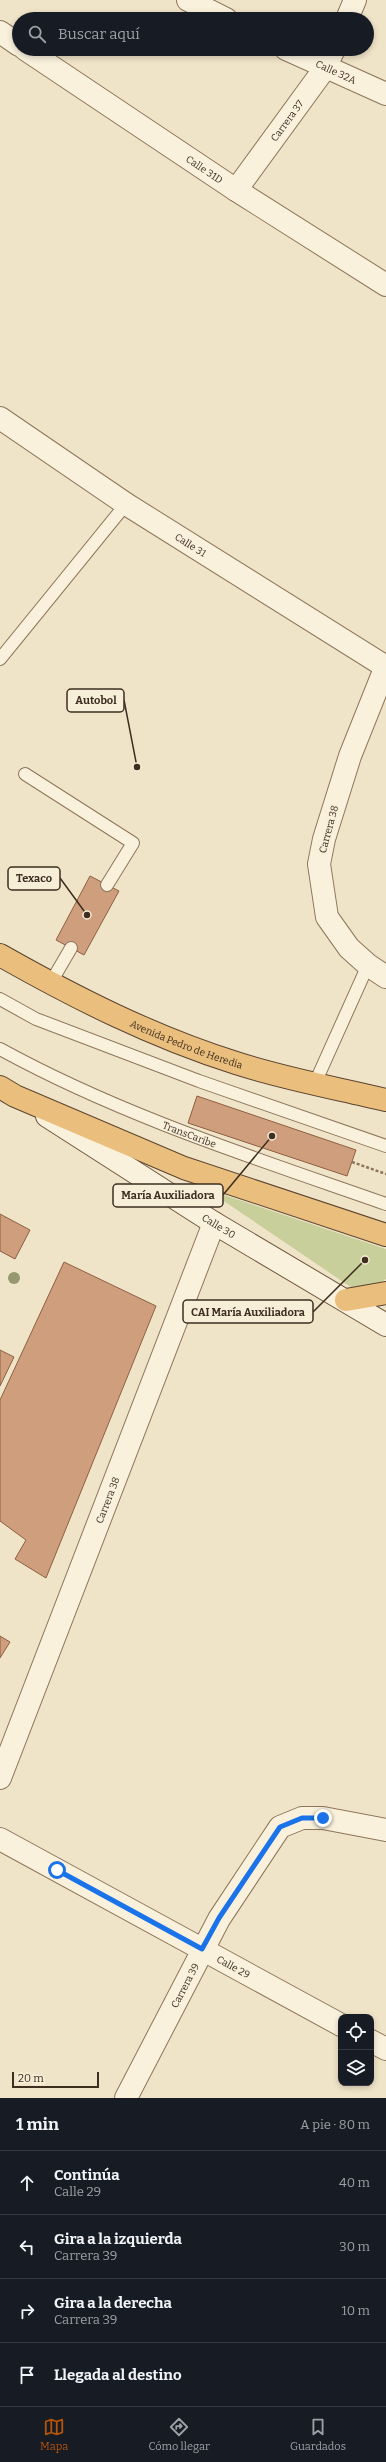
<!DOCTYPE html>
<html lang="es">
<head>
<meta charset="utf-8">
<style>
	:root { --surface:#171b24; --page:#20242c; --text:#f1f3f6; --muted:#9ea1a6; --line:#363941; --accent:#b45309 }
	body { margin:0; font-family:Bitter,serif; background:var(--page); color:var(--text) }
	.controls { position:absolute; right:12px; bottom:12px; display:grid; overflow:hidden; border-radius:8px; box-shadow:0 2px 6px #0003 }
	.controls button { width:36px; height:36px; display:grid; place-items:center; padding:0; border:0; border-bottom:1px solid var(--line); background:var(--surface); color:var(--text); font:20px sans-serif }
	.scale { position:absolute; left:12px; bottom:10px; width:87px; box-sizing:border-box; padding-left:4px; border:2px solid #3d2e20; border-top:0; font-size:11px; line-height:14px; white-space:nowrap; color:#3d2e20; -webkit-text-stroke:3px #f7eed8; paint-order:stroke }
	.stop { position:absolute; width:12px; height:12px; margin:-9px; border:3px solid #1a73e8; border-radius:50%; background:#fff }
	.stop.end { background:#1a73e8; border-color:#fff; box-shadow:0 1px 4px #0008 }
	.list { margin:0; padding:0; list-style:none }
	h2 { display:flex; justify-content:space-between; align-items:center; height:52px; margin:0; padding:0 16px; font-size:17px }
	h2 small { font-size:13px; font-weight:400; color:var(--muted) }
	.list li { display:grid; grid-template-columns:26px 1fr auto; gap:12px; align-items:center; box-sizing:border-box; height:64px; padding:0 16px; border-top:1px solid var(--line) }
	.list b { display:block; font-size:15px; white-space:nowrap }
	.list p { margin:0; font-size:13px; white-space:nowrap; color:var(--muted) }
	.list em { font-size:13px; font-style:normal; color:var(--muted) }
	.icon { flex:none; width:22px; height:22px; fill:none; stroke:currentColor; stroke-width:2; stroke-linecap:round; stroke-linejoin:round }
	.map { position:relative; flex:none; width:386px; height:2098px; overflow:hidden }
	.search { position:absolute; background:var(--surface); box-shadow:0 2px 6px #0003; left:12px; right:12px; top:12px; height:44px; display:flex; align-items:center; gap:10px; box-sizing:border-box; padding:0 14px; border-radius:22px; color:var(--muted); font-size:15px }
	.sheet { height:308px; background:var(--surface) }
	nav { display:flex; justify-content:space-around; align-items:center; box-sizing:border-box; height:56px; border-top:1px solid var(--line); background:var(--surface); font-size:11px; color:var(--muted) }
	nav a { display:grid; justify-items:center; gap:2px }
	nav .on { color:var(--accent) }
	.map>svg:first-child { display:block }
	.green { fill:#c9cf9b }
	.building { fill:#cf9f7d; stroke:#8d5f41 }
	.lines { fill:none; stroke-linecap:round; stroke-linejoin:round }
	.service-casing { stroke:#8d765c; stroke-width:14 }
	.minor-casing { stroke:#8d765c; stroke-width:24 }
	.tertiary-casing { stroke:#8d765c; stroke-width:24 }
	.secondary-casing { stroke:#6f573f; stroke-width:24 }
	.trunk-casing { stroke:#5b4430; stroke-width:24 }
	.path { stroke:#8d765c; stroke-width:2.5; stroke-dasharray:3 2; stroke-linecap:butt }
	.service { stroke:#faf1dc; stroke-width:12 }
	.minor { stroke:#faf1dc; stroke-width:22 }
	.tertiary { stroke:#faf1dc; stroke-width:22 }
	.secondary { stroke:#faf1dc; stroke-width:22 }
	.trunk { stroke:#eabe7c; stroke-width:22 }
	.tree { fill:#96986f }
	.route { stroke:#1a73e8; stroke-width:5 }
	.labels { text-anchor:middle; stroke-width:3.5; stroke-linejoin:round; paint-order:stroke }
	.street-label { font-size:10px; fill:#3d2e20; stroke:#f7eed8 }
	.leader { fill:none; stroke:#3d2e20; stroke-width:1.5 }
	.callout-dot { fill:#3d2e20; stroke:#f7eed8; stroke-width:1.5 }
	.callout { fill:#f7eed8; stroke:#3d2e20; stroke-width:1.5 }
	.callout-label { font-size:11px; text-anchor:middle; font-weight:bold; fill:#3d2e20 }
</style>
</head>
<body>
<div class="map">
<svg width="386" height="2098" viewBox="0 0 386 2098">
	<rect width="100%" height="100%" fill="#f0e4c8"/>
	<!-- green -->
	<path class="green" d="M206,1189l180,60v30l-25,15z"/>
	<!-- building -->
	<g class="building">
		<path d="M90,876l29,15 -35,64 -28,-15z"/>
		<path d="M197,1096l159,54 -9,26 -159,-53z"/>
		<path d="M0,1214l30,16 -15,29 -15,-8z"/>
		<path d="M64,1262l92,44 -110,272 -31,-19 11,-19 -26,-19v-121z"/>
		<path d="M0,1350l14,7 -14,29z"/>
		<path d="M0,1636l10,6 -10,16z"/>
	</g>
	<g class="lines">
		<defs>
			<g id="service">
				<path d="M0,659l126,-155"/>
				<path d="M25,774l108,69 -26,42"/>
				<path d="M50,984l21,-36"/>
				<path d="M0,999l36,20 163,62 187,65"/>
				<path id="s1" d="M0,1049c122,67 255,109 386,155"/>
				<path d="M315,1083l53,-118"/>
			</g>
			<g id="minor">
				<path d="M188,0l38,19"/>
				<path d="M347,19l8,-19"/>
				<path id="s2" d="M286,49l100,45"/>
				<path id="s3" d="M236,190l89,-122 9,-19"/>
				<path id="s4" d="M0,418l126,86 260,163"/>
				<path d="M386,666l-36,90 -26,83 -5,25 8,53 22,31 19,17 18,12"/>
				<path id="s5" d="M126,2098l93,-179 61,-92 22,-9h21l63,12"/>
			</g>
			<g id="tertiary">
				<path d="M0,32l19,13"/>
				<path id="s6" d="M25,49l211,141 150,95"/>
				<path id="s7" d="M0,1778l214,-555"/>
				<path id="s8" d="M0,1839l341,186"/>
				<path d="M371,2041l15,8"/>
			</g>
			<g id="secondary">
				<path id="s9" d="M47,1116l167,107 172,102"/>
			</g>
			<g id="trunk">
				<path id="s10" d="M0,955c76,43 153,82 236,108 49,16 100,25 150,37"/>
				<path d="M0,1087l15,9 169,72 202,67"/>
				<path d="M346,1300l40,-7"/>
			</g>
		</defs>
		<!-- service casing -->
		<use href="#service" class="service-casing"/>
		<!-- minor casing -->
		<use href="#minor" class="minor-casing"/>
		<!-- tertiary casing -->
		<use href="#tertiary" class="tertiary-casing"/>
		<!-- secondary casing -->
		<use href="#secondary" class="secondary-casing"/>
		<!-- trunk casing -->
		<use href="#trunk" class="trunk-casing"/>
		<!-- path -->
		<path class="path" d="M352,1162l34,12"/>
		<!-- service -->
		<use href="#service" class="service"/>
		<!-- minor -->
		<use href="#minor" class="minor"/>
		<!-- tertiary -->
		<use href="#tertiary" class="tertiary"/>
		<!-- secondary -->
		<use href="#secondary" class="secondary"/>
		<!-- trunk -->
		<use href="#trunk" class="trunk"/>
	</g>
	<!-- trees -->
	<circle class="tree" cx="14" cy="1278" r="6"/>
	<g class="lines">
		<!-- route -->
		<path class="route" d="M57,1870l145,79 17,-31 61,-91 22,-9h21"/>
	</g>
	<g class="labels">
		<!-- street labels -->
		<g class="street-label">
			<text dy="4" stroke="none"><textPath href="#s2" startOffset="55">Calle 32A</textPath></text>
			<text dy="4" stroke="none"><textPath href="#s3" startOffset="86">Carrera 37</textPath></text>
			<text dy="4" stroke="none"><textPath href="#s6" startOffset="216">Calle 31D</textPath></text>
			<text dy="4" stroke="none"><textPath href="#s4" startOffset="229">Calle 31</textPath></text>
			<text transform="translate(328 829) rotate(-75)" y="4">Carrera 38</text>
			<text dy="4" stroke="none"><textPath href="#s10" startOffset="207">Avenida Pedro de Heredia</textPath></text>
			<text dy="4" stroke="none"><textPath href="#s1" startOffset="208">TransCaribe</textPath></text>
			<text dy="4" stroke="none"><textPath href="#s9" startOffset="204">Calle 30</textPath></text>
			<text dy="4" stroke="none"><textPath href="#s7" startOffset="298">Carrera 38</textPath></text>
			<text dy="4" stroke="none"><textPath href="#s8" startOffset="266">Calle 29</textPath></text>
			<text dy="4" stroke="none"><textPath href="#s5" startOffset="127">Carrera 39</textPath></text>
		</g>
	</g>
	<!-- callouts -->
	<path class="leader" d="M137 767L124 700M87 915L60 878M272 1136L223 1195M365 1260L313 1312"/>
	<g class="callout-dot">
		<circle cx="137" cy="767" r="4"/>
		<circle cx="87" cy="915" r="4"/>
		<circle cx="272" cy="1136" r="4"/>
		<circle cx="365" cy="1260" r="4"/>
	</g>
	<g class="callout">
		<rect x="67" y="689" width="57" height="23" rx="4"/>
		<rect x="8" y="867" width="52" height="23" rx="4"/>
		<rect x="113" y="1184" width="110" height="23" rx="4"/>
		<rect x="183" y="1300" width="130" height="23" rx="4"/>
	</g>
	<g class="callout-label">
		<text x="96" y="704">Autobol</text>
		<text x="34" y="882">Texaco</text>
		<text x="168" y="1199">María Auxiliadora</text>
		<text x="248" y="1316">CAI María Auxiliadora</text>
	</g>
</svg>
<div class="controls">
<button><svg class="icon" aria-label="locate" viewBox="0 0 24 24"><circle cx="12" cy="12" r="6"/><path d="M12 2v4M12 18v4M2 12h4M18 12h4"/></svg></button>
<button><svg class="icon" aria-label="layers" viewBox="0 0 24 24"><path d="M12 4l9 5-9 5-9-5zM3 14l9 5 9-5"/></svg></button>
</div>
<div class="scale">20 m</div>
<div class="stop" style="left:57px;top:1870px"></div>
<div class="stop end" style="left:323px;top:1818px"></div>
<div class="search"><svg class="icon" aria-label="search" viewBox="0 0 24 24"><circle cx="10" cy="10" r="6"/><path d="M15 15l6 6"/></svg>Buscar aquí</div>
</div>
<section class="sheet">
<h2>1 min<small>A pie · 80 m</small></h2>
<ul class="list">
<li><svg class="icon" aria-label="ahead" viewBox="0 0 24 24"><path d="M12 20V5M6 11l6-6 6 6"/></svg><div><b>Continúa</b><p>Calle 29</p></div><em>40 m</em></li>
<li><svg class="icon" aria-label="left" viewBox="0 0 24 24"><path d="M17 20v-9H6M10 6l-5 5 5 5"/></svg><div><b>Gira a la izquierda</b><p>Carrera 39</p></div><em>30 m</em></li>
<li><svg class="icon" aria-label="right" viewBox="0 0 24 24"><path d="M7 20v-9h11M14 6l5 5-5 5"/></svg><div><b>Gira a la derecha</b><p>Carrera 39</p></div><em>10 m</em></li>
<li><svg class="icon" aria-label="arrive" viewBox="0 0 24 24"><path d="M6 21V4h12l-3 4 3 4H6"/></svg><div><b>Llegada al destino</b></div></li>
</ul>
</section>
<nav>
<a class="on"><svg class="icon" aria-label="map" viewBox="0 0 24 24"><path d="M3 6l6-2 6 2 6-2v14l-6 2-6-2-6 2zM9 4v14M15 6v14"/></svg>Mapa</a>
<a><svg class="icon" aria-label="directions" viewBox="0 0 24 24"><path d="M12 3l9 9-9 9-9-9zM9 14v-3h6M13 9l2 2-2 2"/></svg>Cómo llegar</a>
<a><svg class="icon" aria-label="saved" viewBox="0 0 24 24"><path d="M7 4h10v16l-5-4-5 4z"/></svg>Guardados</a>
</nav>
</body>
</html>
